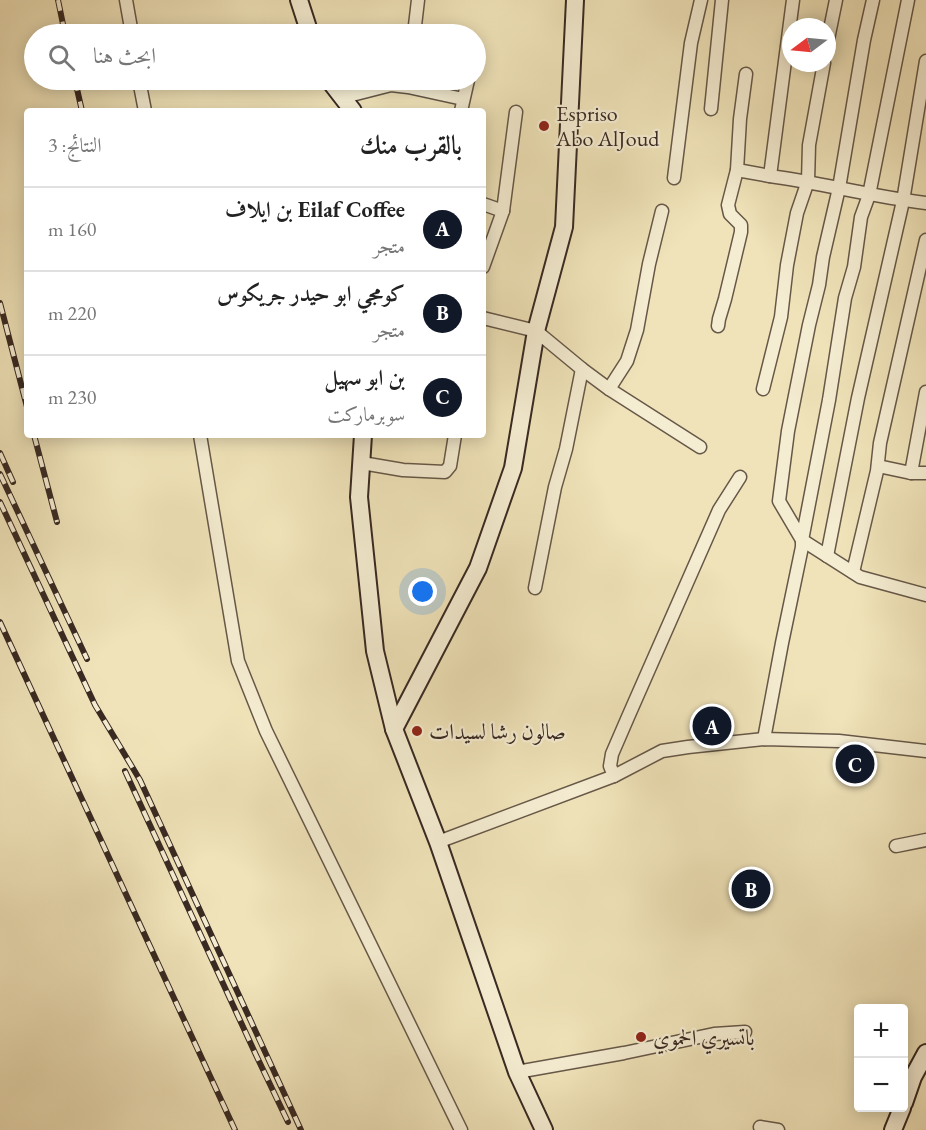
<!DOCTYPE html>
<html lang="ar">
<head>
<meta charset="utf-8">
<style>
	:root { --surface:#fff; --page:#f2f2f2; --text:#222; --muted:#767676; --line:#e0e0e0; --accent:#111827 }
	body { margin:0; font-family:"EB Garamond",Amiri,serif; background:var(--page); color:var(--text); direction:rtl }
	.controls { position:absolute; right:18px; bottom:18px; display:grid; overflow:hidden; border-radius:6px; box-shadow:0 3px 15px #0003 }
	.controls button { width:54px; height:54px; display:grid; place-items:center; padding:0; border:0; border-bottom:2px solid var(--line); background:var(--surface); color:var(--text); font:30px sans-serif }
	.compass { position:absolute; left:782px; top:18px; width:54px; height:54px; border-radius:50%; background:var(--surface); box-shadow:0 3px 15px #0003; rotate:254deg }
	.you { position:absolute; left:423px; top:592px; width:21px; height:21px; margin:-15px; border:4px solid #fff; border-radius:50%; background:#1a73e8; box-shadow:0 0 0 9px #1a73e833 }
	.badge { display:grid; place-items:center; width:39px; height:39px; border-radius:50%; background:var(--accent); color:#fff; font-size:20px; font-weight:700 }
	.pin { position:absolute; translate:-50% -50%; border:3px solid #fff; box-shadow:0 2px 6px #0006 }
	.list { margin:0; padding:0; list-style:none }
	h2 { display:flex; justify-content:space-between; align-items:center; height:78px; margin:0; padding:0 24px; font-size:26px }
	h2 small { font-size:20px; font-weight:400; color:var(--muted) }
	.list li { display:grid; grid-template-columns:39px 1fr auto; gap:18px; align-items:center; box-sizing:border-box; height:84px; padding:0 24px; border-top:2px solid var(--line) }
	.list b { display:block; font-size:22px; white-space:nowrap }
	.list p { margin:0; font-size:20px; white-space:nowrap; color:var(--muted) }
	.list em { font-size:20px; font-style:normal; color:var(--muted) }
	.icon { flex:none; width:33px; height:33px; fill:none; stroke:currentColor; stroke-width:2; stroke-linecap:round; stroke-linejoin:round }
	.map { position:relative; flex:none; width:926px; height:1130px; overflow:hidden; direction:ltr }
	.search { position:absolute; background:var(--surface); box-shadow:0 3px 15px #0003; left:24px; top:24px; width:462px; height:66px; display:flex; align-items:center; gap:15px; box-sizing:border-box; padding:0 21px; border-radius:33px; color:var(--muted); font-size:22px }
	.panel { position:absolute; background:var(--surface); box-shadow:0 3px 15px #0003; left:24px; top:108px; width:462px; height:330px; border-radius:6px; direction:rtl }
	.map>svg:first-child { display:block }
	.lines { fill:none; stroke-linecap:round; stroke-linejoin:round }
	.street-casing { stroke:#665848; stroke-width:15 }
	.secondary-casing { stroke:#382922; stroke-width:20 }
	.street { stroke:#f5edd2; stroke-width:12 }
	.secondary { stroke:#f5edd2; stroke-width:16 }
	.rail-casing { stroke:#382922; stroke-width:6 }
	.rail { stroke:#f5edd2; stroke-width:4; stroke-dasharray:11; stroke-linecap:butt }
	.poi-dot { fill:#8f2418; stroke:#f5edd2; stroke-width:2 }
	.labels { text-anchor:middle; stroke-width:4.5; stroke-linejoin:round; paint-order:stroke }
	.poi-label { font-size:22px; fill:#382922; stroke:#f5edd2; text-anchor:start }
</style>
</head>
<body>
<div class="map">
<svg width="926" height="1130" viewBox="0 0 926 1130">
	<rect width="100%" height="100%" fill="#f0e3b9"/>
	<filter id="stains"><feTurbulence type="fractalNoise" baseFrequency=".00333" numOctaves="4"/><feColorMatrix values="0 0 0 0 .2 0 0 0 0 .09 0 0 0 0 .02 0 0 0 .5 -.17"/></filter>
	<radialGradient id="worn" r=".72"><stop offset=".6" stop-color="#630" stop-opacity="0"/><stop offset="1" stop-color="#630" stop-opacity=".3"/></radialGradient>
	<g class="lines">
		<defs>
			<g id="street">
				<path d="M126,0l6,34"/>
				<path d="M793,0l-23,176c52,7 103,21 156,27"/>
				<path d="M873,0l-9,40 -25,148 -16,69 -4,28 -10,40 -21,106 -9,70 23,39 58,37 66,18"/>
				<path d="M414,34l4,-34"/>
				<path d="M827,44l9,-44"/>
				<path d="M139,80l6,31"/>
				<path d="M344,97l47,-12 17,2 55,12"/>
				<path d="M711,109l11,-109"/>
				<path d="M461,111l7,-31"/>
				<path d="M737,170l33,6"/>
				<path d="M674,178l17,-135 10,-43"/>
				<path d="M483,204l20,7"/>
				<path d="M483,267l20,-56 13,-99"/>
				<path d="M483,318l53,13 46,38 27,20 91,58"/>
				<path d="M718,326l1,-7 6,-20 16,-67v-7l-11,-11 -2,-9 9,-35 3,-51 6,-45"/>
				<path d="M609,389l18,-28 10,-31 12,-66 13,-53"/>
				<path d="M763,389l18,-72 6,-52 10,-52 11,-32 1,-36 15,-82"/>
				<path d="M200,435l38,226 28,70 195,399"/>
				<path d="M362,463l41,7 42,2 5,-6 5,-31"/>
				<path d="M878,466l33,7h15"/>
				<path d="M911,473l15,-81"/>
				<path d="M827,556l31,-158 45,-197 23,-140"/>
				<path d="M853,572l24,-101 3,-28 46,-203"/>
				<path d="M535,588l20,-101 11,-38 16,-80"/>
				<path d="M764,739l18,-96 20,-96v-7l27,-140 16,-102 9,-31 7,-50 8,-22 39,-195"/>
				<path d="M614,776l-4,-10 2,-12 16,-37 91,-207 21,-33"/>
				<path d="M438,842l176,-66 48,-25 26,-4 76,-8 75,2 87,10"/>
				<path d="M896,846l30,-6"/>
				<path d="M517,1072l107,-19 90,-19 31,-2"/>
				<path d="M760,1127l18,3"/>
			</g>
			<g id="secondary">
				<path d="M299,0l11,34"/>
				<path d="M329,80l24,31"/>
				<path d="M363,435l-4,62 16,154 19,78 44,113 79,230 27,58"/>
				<path d="M394,729l84,-161 35,-100 23,-137 28,-104 11,-227"/>
				<path d="M904,1103l9,-26 13,-24"/>
				<path d="M893,1130l9,-22"/>
			</g>
		</defs>
		<!-- street casing -->
		<use href="#street" class="street-casing"/>
		<!-- secondary casing -->
		<use href="#secondary" class="secondary-casing"/>
		<!-- street -->
		<use href="#street" class="street"/>
		<!-- secondary -->
		<use href="#secondary" class="secondary"/>
		<defs>
			<g id="rail">
				<path d="M58,0l7,34"/>
				<path d="M75,80l7,31"/>
				<path d="M0,303l27,104"/>
				<path d="M34,435l23,87"/>
				<path d="M0,453l13,29"/>
				<path d="M0,474l87,185"/>
				<path d="M0,502l95,203 45,75 161,350"/>
				<path d="M0,622l235,508"/>
				<path d="M125,771l131,284 32,67"/>
			</g>
		</defs>
		<!-- rail casing -->
		<use href="#rail" class="rail-casing"/>
		<!-- rail -->
		<use href="#rail" class="rail"/>
	</g>
	<!-- markers -->
	<g class="poi-dot">
		<circle cx="544" cy="126" r="6"/>
		<circle cx="417" cy="731" r="6"/>
		<circle cx="641" cy="1037" r="6"/>
	</g>
	<g class="labels">
		<!-- poi labels -->
		<g class="poi-label">
			<text x="556" y="121">Espriso<tspan x="556" dy="25">Abo AlJoud</tspan></text>
			<text x="429" y="739">صالون رشا لسيدات</text>
			<text x="653" y="1045">باتسيري الحموي</text>
		</g>
	</g>
	<rect width="100%" height="100%" filter="url(#stains)"/>
	<rect width="100%" height="100%" fill="url(#worn)"/>
</svg>
<div class="controls">
<button>+</button>
<button>−</button>
</div>
<svg class="compass" viewBox="-18 -18 36 36"><path d="M0-13l5 13h-10z" fill="#e53935"/><path d="M0 13l5-13h-10z" fill="#767676"/></svg>
<div class="you"></div>
<div class="pin badge" style="left:712px;top:726px">A</div>
<div class="pin badge" style="left:751px;top:889px">B</div>
<div class="pin badge" style="left:855px;top:764px">C</div>
<div class="search"><svg class="icon" aria-label="search" viewBox="0 0 24 24"><circle cx="10" cy="10" r="6"/><path d="M15 15l6 6"/></svg>ابحث هنا</div>
<section class="panel">
<h2>بالقرب منك<small>النتائج: 3</small></h2>
<ul class="list">
<li><span class="badge">A</span><div><b>Eilaf Coffee بن ايلاف</b><p>متجر</p></div><em>160 m</em></li>
<li><span class="badge">B</span><div><b>كومجي ابو حيدر جريكوس</b><p>متجر</p></div><em>220 m</em></li>
<li><span class="badge">C</span><div><b>بن ابو سهيل</b><p>سوبرماركت</p></div><em>230 m</em></li>
</ul>
</section>
</div>
</body>
</html>
